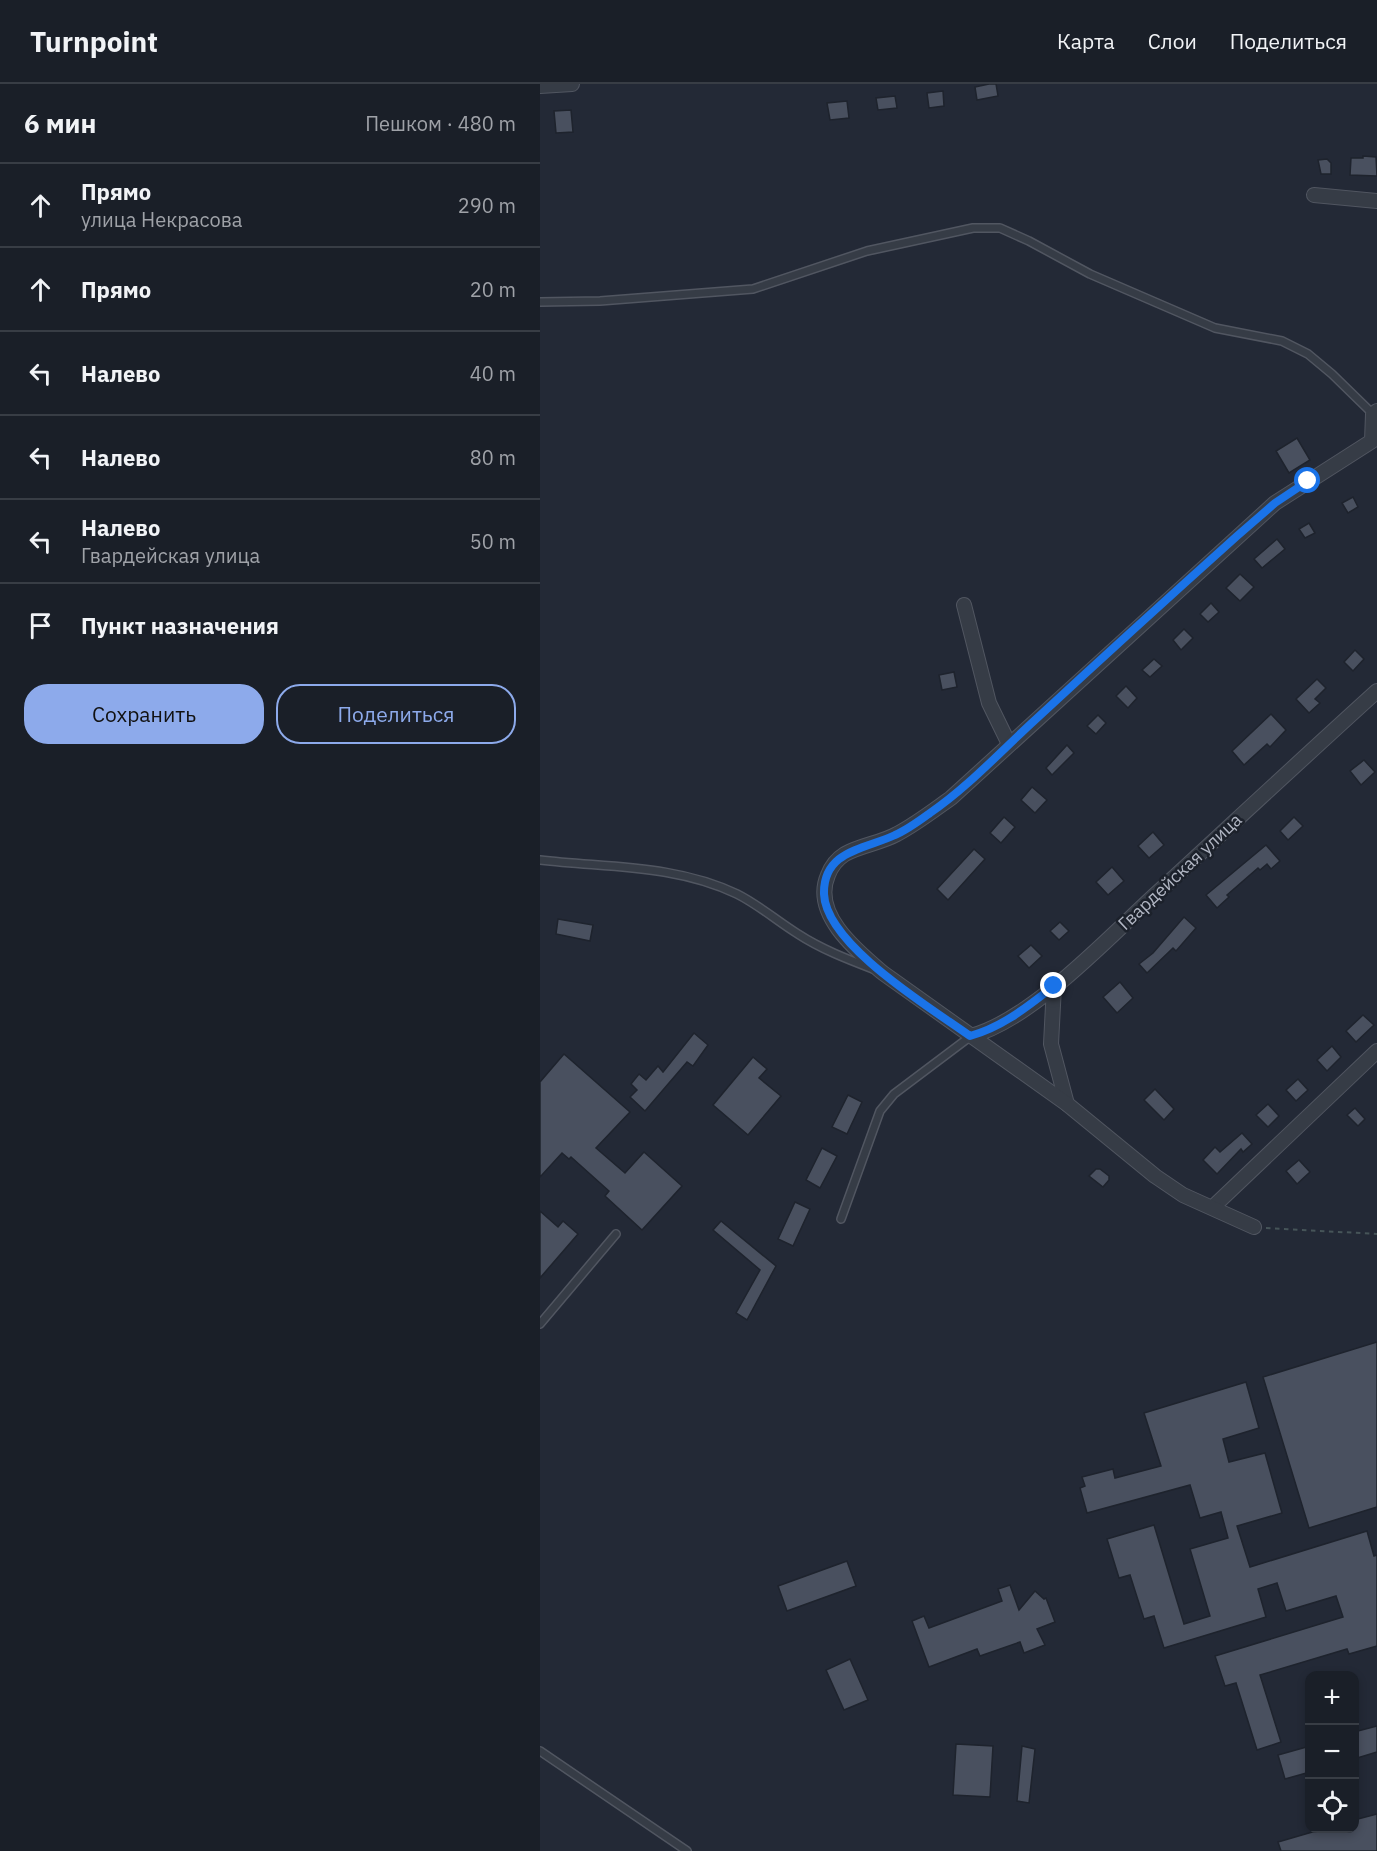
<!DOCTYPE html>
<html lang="ru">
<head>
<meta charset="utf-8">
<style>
	:root { --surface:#1a1f28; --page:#272c34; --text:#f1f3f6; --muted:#9fa2a8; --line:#383d45; --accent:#8daaeb }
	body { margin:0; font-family:"IBM Plex Sans",sans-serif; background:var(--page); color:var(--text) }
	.controls { position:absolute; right:18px; bottom:18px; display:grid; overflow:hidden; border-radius:12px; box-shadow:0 3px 9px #0003 }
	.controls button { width:54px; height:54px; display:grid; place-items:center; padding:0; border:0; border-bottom:2px solid var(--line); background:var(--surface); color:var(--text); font:30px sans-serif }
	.stop { position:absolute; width:18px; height:18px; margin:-14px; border:4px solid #1a73e8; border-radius:50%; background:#fff }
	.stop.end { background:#1a73e8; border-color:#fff; box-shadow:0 2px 6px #0008 }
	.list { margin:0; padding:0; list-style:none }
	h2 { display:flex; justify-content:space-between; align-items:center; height:78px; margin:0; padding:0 24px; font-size:26px }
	h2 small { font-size:20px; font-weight:400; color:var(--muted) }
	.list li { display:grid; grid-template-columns:39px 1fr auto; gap:18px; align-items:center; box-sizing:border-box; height:84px; padding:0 24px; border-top:2px solid var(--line) }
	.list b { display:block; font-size:22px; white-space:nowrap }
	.list p { margin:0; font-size:20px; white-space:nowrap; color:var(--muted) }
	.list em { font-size:20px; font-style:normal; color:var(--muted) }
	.actions { display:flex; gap:12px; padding:18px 24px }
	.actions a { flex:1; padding:14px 0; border:2px solid var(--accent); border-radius:24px; text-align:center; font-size:21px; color:var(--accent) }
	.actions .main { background:var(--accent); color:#111 }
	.icon { flex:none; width:33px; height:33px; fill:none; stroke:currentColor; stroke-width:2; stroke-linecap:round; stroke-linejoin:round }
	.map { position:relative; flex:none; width:837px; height:1767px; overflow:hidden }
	header { display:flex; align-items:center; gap:36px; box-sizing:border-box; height:84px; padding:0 30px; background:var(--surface); border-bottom:2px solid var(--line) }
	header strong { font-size:28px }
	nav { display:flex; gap:33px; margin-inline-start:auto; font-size:21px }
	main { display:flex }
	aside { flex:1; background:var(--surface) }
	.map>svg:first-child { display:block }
	.building { fill:#49505f; stroke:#1e232d; stroke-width:1.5 }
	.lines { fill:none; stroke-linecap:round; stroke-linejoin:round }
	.service-casing { stroke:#515661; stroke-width:10 }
	.minor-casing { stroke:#515661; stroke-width:16 }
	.path { stroke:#465458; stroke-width:2; stroke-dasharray:4.5 4.5; stroke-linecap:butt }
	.service { stroke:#363c46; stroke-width:7 }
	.minor { stroke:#363c46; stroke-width:14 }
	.route { stroke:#1a73e8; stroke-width:8 }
	.labels { text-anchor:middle; stroke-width:5; stroke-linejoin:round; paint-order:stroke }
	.street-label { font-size:18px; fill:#b1b6c3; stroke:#1c212b }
</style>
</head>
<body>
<header>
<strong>Turnpoint</strong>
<nav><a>Карта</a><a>Слои</a><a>Поделиться</a></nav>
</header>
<main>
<aside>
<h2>6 мин<small>Пешком · 480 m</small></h2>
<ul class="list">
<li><svg class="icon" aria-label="ahead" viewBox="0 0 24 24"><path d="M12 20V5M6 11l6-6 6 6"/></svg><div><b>Прямо</b><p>улица Некрасова</p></div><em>290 m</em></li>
<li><svg class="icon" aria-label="ahead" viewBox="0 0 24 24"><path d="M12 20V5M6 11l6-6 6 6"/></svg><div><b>Прямо</b></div><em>20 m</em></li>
<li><svg class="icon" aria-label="left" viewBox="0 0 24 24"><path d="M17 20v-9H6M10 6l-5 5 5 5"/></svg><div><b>Налево</b></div><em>40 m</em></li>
<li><svg class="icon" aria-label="left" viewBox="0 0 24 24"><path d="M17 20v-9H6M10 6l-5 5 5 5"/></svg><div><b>Налево</b></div><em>80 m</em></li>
<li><svg class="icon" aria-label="left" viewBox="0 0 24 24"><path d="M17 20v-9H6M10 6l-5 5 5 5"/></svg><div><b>Налево</b><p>Гвардейская улица</p></div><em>50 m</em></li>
<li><svg class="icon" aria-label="arrive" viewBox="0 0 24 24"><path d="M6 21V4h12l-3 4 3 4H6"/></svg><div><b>Пункт назначения</b></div></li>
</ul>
<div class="actions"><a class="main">Сохранить</a><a>Поделиться</a></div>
</aside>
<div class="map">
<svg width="837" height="1767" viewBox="0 0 837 1767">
	<rect width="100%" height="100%" fill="#232936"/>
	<!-- building -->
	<g class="building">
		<path d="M449,0h7l2,12 -21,4 -2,-13z"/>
		<path d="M403,7l1,15 -15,2 -2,-15z"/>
		<path d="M355,12l2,12 -19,2 -2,-12z"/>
		<path d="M307,17l2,17 -19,2 -3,-17z"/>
		<path d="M31,26l2,22 -17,1 -2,-22z"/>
		<path d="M823,72l13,1 1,19 -27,-1 1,-17h12z"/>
		<path d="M787,75l4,4v11h-10l-3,-14z"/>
		<path d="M757,354l13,22 -21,13 -13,-22z"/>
		<path d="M813,413l5,10 -10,6 -6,-10z"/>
		<path d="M769,439l6,10 -10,5 -6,-9z"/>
		<path d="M737,455l8,10 -23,19 -8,-9z"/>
		<path d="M700,490l14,13 -14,14 -14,-13z"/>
		<path d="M671,519l8,9 -11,10 -8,-8z"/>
		<path d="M644,545l9,9 -12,12 -8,-10z"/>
		<path d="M815,566l9,9 -11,12 -9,-9z"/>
		<path d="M614,575l8,7 -12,11 -8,-7z"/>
		<path d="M414,588l3,15 -15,3 -3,-15z"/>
		<path d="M777,595l9,9 -11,11 5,4 -11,10 -13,-14z"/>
		<path d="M586,602l11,12 -9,10 -12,-12z"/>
		<path d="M731,630l15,16 -16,17 -3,-3 -23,21 -12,-14z"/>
		<path d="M558,631l8,8 -10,11 -9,-8z"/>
		<path d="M527,661l7,8 -22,22 -6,-7z"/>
		<path d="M824,676l11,12 -14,13 -11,-14z"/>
		<path d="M492,703l15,13 -12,13 -14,-13z"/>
		<path d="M464,733l11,10 -14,16 -11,-10z"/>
		<path d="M754,733l9,9 -15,14 -8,-9z"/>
		<path d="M613,748l11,13 -15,13 -11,-12z"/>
		<path d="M726,761l14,16 -9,8 -4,-5 -7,6 -2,-2 -31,27 2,2 -12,11 -11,-13z"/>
		<path d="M434,765l11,10 -37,41 -11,-11z"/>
		<path d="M572,783l12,14 -16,14 -12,-13z"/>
		<path d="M644,833l12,11 -20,23 -3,-3 -26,25 -8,-9 14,-11z"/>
		<path d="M18,835l35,6 -3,16 -34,-7z"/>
		<path d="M520,838l9,9 -10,9 -9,-9z"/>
		<path d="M491,861l11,11 -13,12 -11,-12z"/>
		<path d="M580,898l13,16 -16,15 -14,-16z"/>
		<path d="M823,931l11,10 -18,17 -10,-11z"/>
		<path d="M154,949l14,12 -15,21 -6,-4 -42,49 -15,-14 7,-7 -6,-6 8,-10 7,6 12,-14 5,6z"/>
		<path d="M792,962l9,11 -14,14 -10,-11z"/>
		<path d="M24,970l66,58 -34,36 29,25 19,-21 38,34 -40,44 -37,-34 4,-5 -38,-34 -2,2 -7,-6 -22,24v-95z"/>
		<path d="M213,973l14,12 -8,9 22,18 -33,39 -35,-30z"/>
		<path d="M758,995l10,11 -12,11 -10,-11z"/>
		<path d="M615,1005l19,20 -10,11 -20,-20z"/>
		<path d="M308,1011l14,7 -15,32 -15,-7z"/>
		<path d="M728,1020l11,12 -11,11 -12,-12z"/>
		<path d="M815,1024l10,11 -7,7 -11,-11z"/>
		<path d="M702,1049l10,11 -9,8 -2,-3 -24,25 -14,-14 12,-13 5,5z"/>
		<path d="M282,1064l15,8 -17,32 -14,-8z"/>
		<path d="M759,1076l11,12 -13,12 -11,-13z"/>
		<path d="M556,1085h4l9,7v4l-6,7 -14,-11z"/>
		<path d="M255,1118l15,7 -17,37 -15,-7z"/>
		<path d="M0,1127l18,16 5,-6 15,13 -38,44z"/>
		<path d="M181,1137l55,45 -29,54 -11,-7 24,-43 -47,-40z"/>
		<path d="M837,1258v165l-68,21 -46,-151z"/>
		<path d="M706,1298l13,46 -36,11 6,23 36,-9 17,60 -45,13 13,41 117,-36 7,25 3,-1v91l-28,8 -2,-5 -87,26 21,67 -24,8 -21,-67 -11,3 -10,-30 128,-39 -7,-21 -50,15 -9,-28 -19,6 8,28 -102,31 -10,-32 -10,3 -14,-44 -11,3 -12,-39 47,-14 30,99 26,-8 -20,-67 38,-11 -7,-26 -21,6 -10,-33 -103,28 -7,-25 5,-2 -3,-9 31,-8 2,9 46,-12 -17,-53z"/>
		<path d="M307,1477l9,25 -69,25 -9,-25z"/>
		<path d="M470,1501l9,25 16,-19 9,8 2,-1 9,24 -18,7 8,16 -21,8 -4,-11 -40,14 -3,-7 -48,18 -17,-46 12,-5 5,12 73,-27 -4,-12z"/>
		<path d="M310,1575l18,41 -24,10 -18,-40z"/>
		<path d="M837,1642v26l-23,7v-27z"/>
		<path d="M416,1660l37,2 -3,51 -37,-2z"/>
		<path d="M482,1662l13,3 -6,54 -12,-2z"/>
		<path d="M770,1662v26l-25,7 -7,-24z"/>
		<path d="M837,1730v37h-96l-3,-9 48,-14h28v-8z"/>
	</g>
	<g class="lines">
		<defs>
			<g id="service">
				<path d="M0,218l60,-1 153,-12 114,-38 106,-23h27l29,13 61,33 125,54 67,13 26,13 24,20 41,40"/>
				<path d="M0,776c67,8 134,4 197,34 22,11 40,27 61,40 23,15 49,25 75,35"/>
				<path d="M301,1135l39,-108 14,-17 77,-58"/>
				<path d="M0,1240l76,-90"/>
				<path d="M0,1667l147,100"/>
			</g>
			<g id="minor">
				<path d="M0,2l32,-2"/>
				<path d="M774,111l63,6"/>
				<path d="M424,521l25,98 20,41"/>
				<path d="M514,902l-3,58 16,60"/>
				<path d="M431,952c62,-17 137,-98 185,-142 74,-68 147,-136 221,-203"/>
				<path d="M673,1123l164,-156"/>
				<path d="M714,1143l-71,-32 -28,-19 -88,-72 -184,-131c-26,-22 -72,-59 -55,-98 3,-8 9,-16 17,-21 16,-9 36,-11 52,-20 19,-10 37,-24 54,-36l324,-295 97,-62 1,-27 4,-3"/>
			</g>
		</defs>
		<!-- service casing -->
		<use href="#service" class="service-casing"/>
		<!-- minor casing -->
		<use href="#minor" class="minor-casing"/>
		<!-- path -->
		<path class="path" d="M726,1144l111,6"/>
		<!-- service -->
		<use href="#service" class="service"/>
		<!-- minor -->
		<use href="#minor" class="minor"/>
	</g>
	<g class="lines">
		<!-- route -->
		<path class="route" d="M514,902c-26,20 -51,41 -84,50 -39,-28 -144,-91 -146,-142 -1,-44 42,-45 71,-59 12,-5 24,-14 35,-22 38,-26 71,-62 105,-93 67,-62 134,-123 202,-184l38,-33 33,-22"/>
	</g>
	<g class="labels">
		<!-- street labels -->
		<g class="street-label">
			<text transform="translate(640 788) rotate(-43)" y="6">Гвардейская улица</text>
		</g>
	</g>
</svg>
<div class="controls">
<button>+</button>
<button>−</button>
<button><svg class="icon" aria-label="locate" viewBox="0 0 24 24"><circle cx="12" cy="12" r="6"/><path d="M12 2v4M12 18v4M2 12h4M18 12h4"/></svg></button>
</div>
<div class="stop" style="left:768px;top:397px"></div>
<div class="stop end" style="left:514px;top:902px"></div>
</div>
</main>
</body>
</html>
